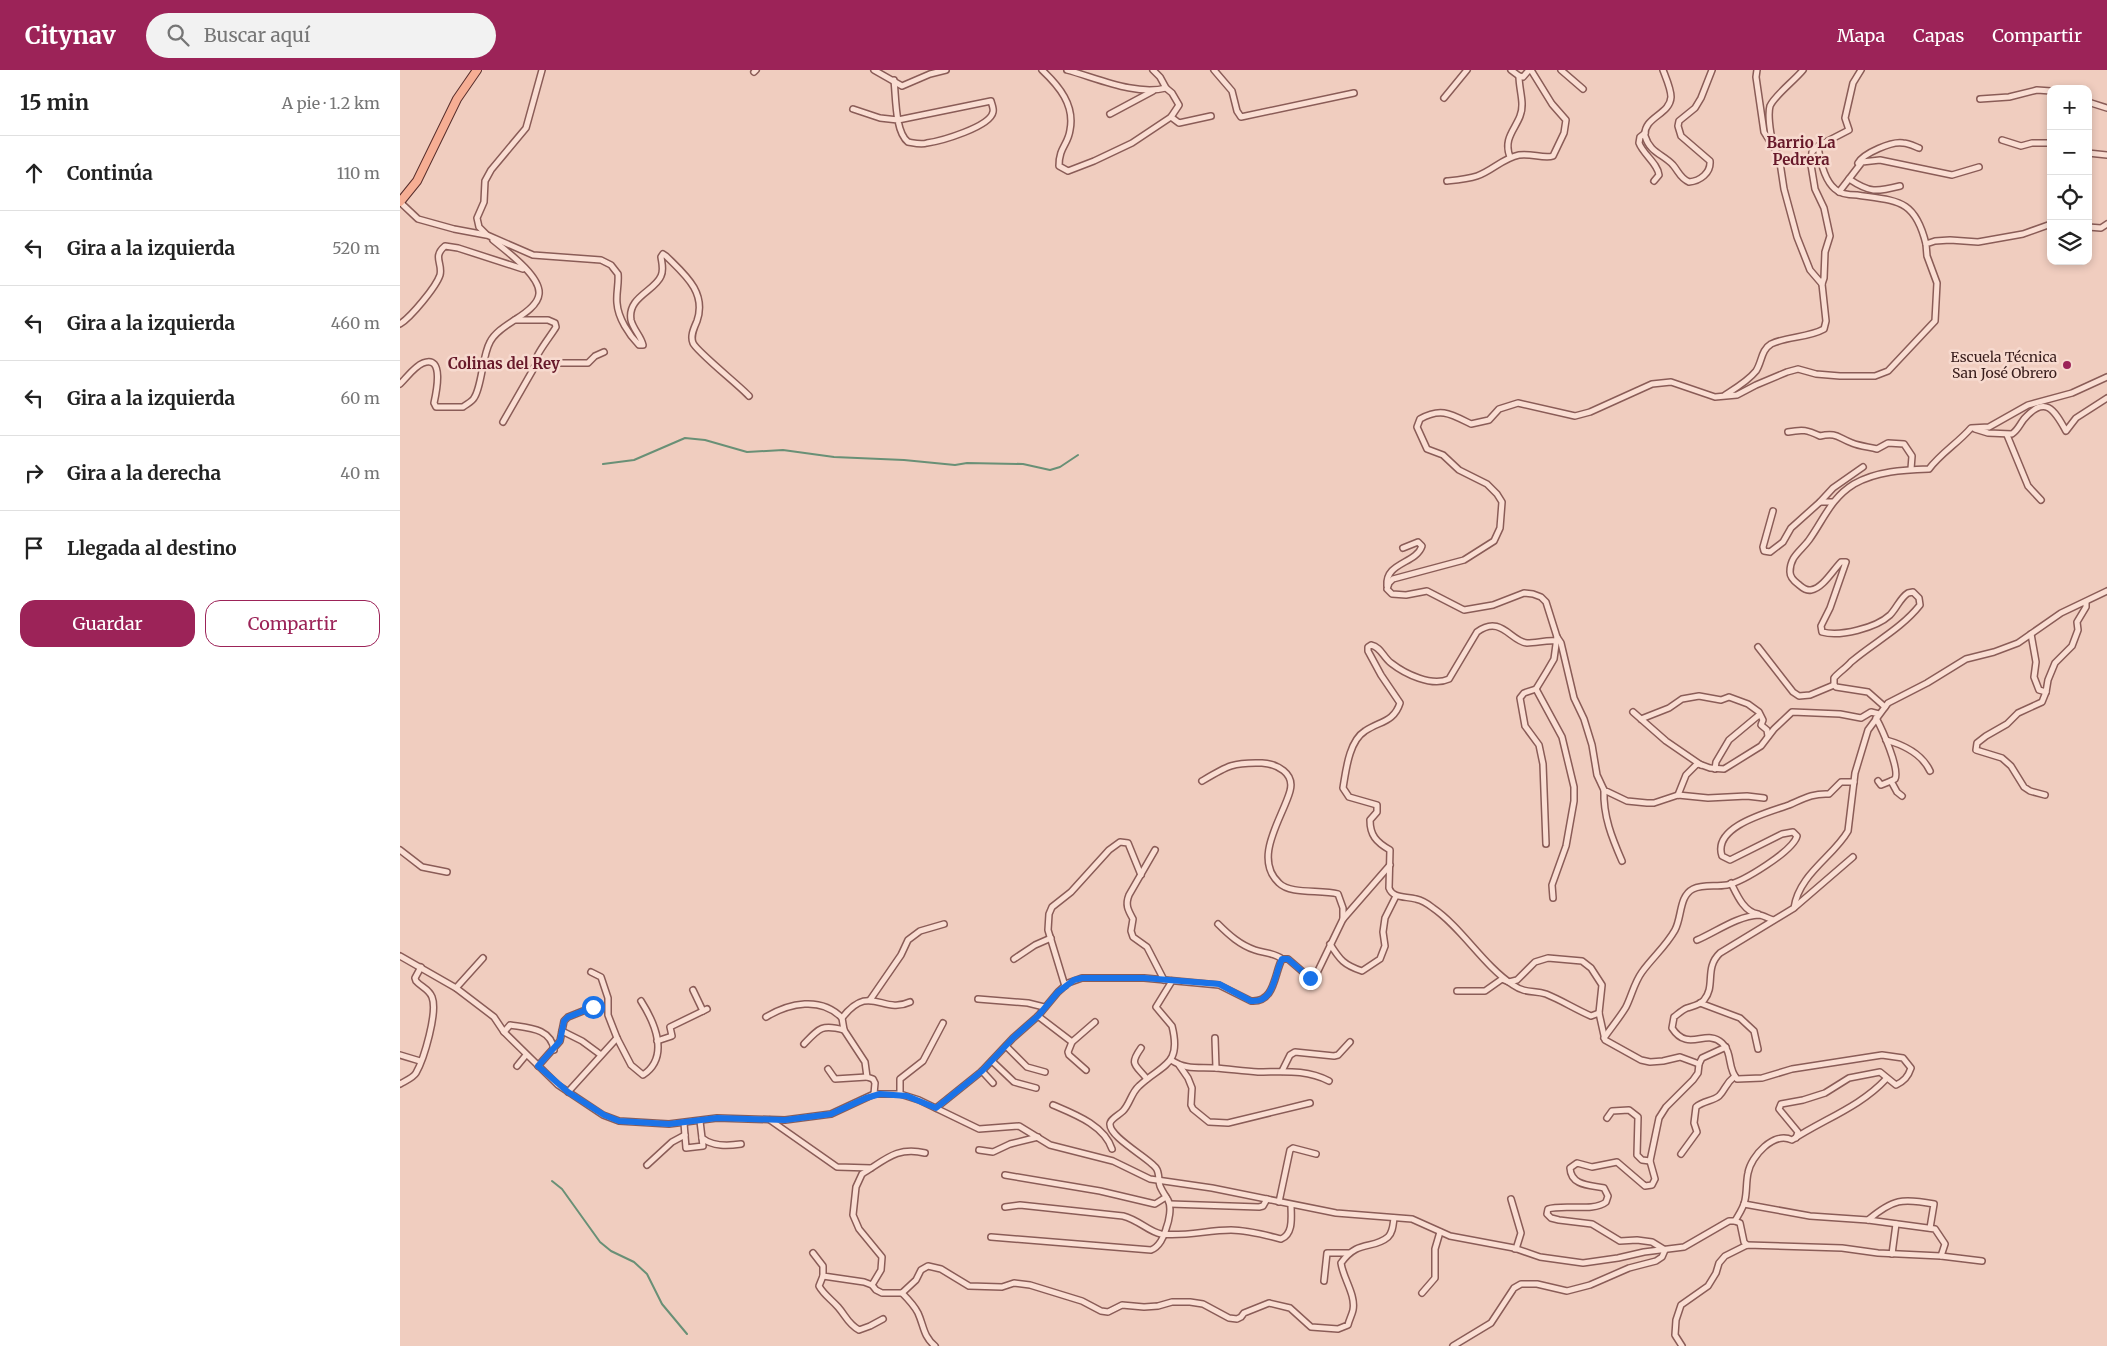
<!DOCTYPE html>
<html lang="es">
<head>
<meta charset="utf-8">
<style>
	:root { --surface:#fff; --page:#f2f2f2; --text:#222; --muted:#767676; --line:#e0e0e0; --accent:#9c2358 }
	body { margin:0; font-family:Merriweather,serif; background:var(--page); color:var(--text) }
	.controls { position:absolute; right:15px; top:15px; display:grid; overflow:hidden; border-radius:10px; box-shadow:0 2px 8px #0003 }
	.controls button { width:45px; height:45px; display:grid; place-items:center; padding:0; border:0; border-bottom:1px solid var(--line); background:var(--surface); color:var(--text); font:25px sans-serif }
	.stop { position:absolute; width:15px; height:15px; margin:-11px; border:4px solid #1a73e8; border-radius:50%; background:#fff }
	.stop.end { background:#1a73e8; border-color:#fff; box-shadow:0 1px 5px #0008 }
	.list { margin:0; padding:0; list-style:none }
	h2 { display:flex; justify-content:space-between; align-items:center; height:65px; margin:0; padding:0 20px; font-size:21px }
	h2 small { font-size:16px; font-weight:400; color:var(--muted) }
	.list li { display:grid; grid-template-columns:32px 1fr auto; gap:15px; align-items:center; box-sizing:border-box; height:75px; padding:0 20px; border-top:1px solid var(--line) }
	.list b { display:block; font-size:19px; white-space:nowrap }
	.list em { font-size:16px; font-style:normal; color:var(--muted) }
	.actions { display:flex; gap:10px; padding:15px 20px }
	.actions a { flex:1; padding:11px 0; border:1px solid var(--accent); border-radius:15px; text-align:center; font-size:18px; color:var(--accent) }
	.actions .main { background:var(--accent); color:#fff }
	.icon { flex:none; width:28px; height:28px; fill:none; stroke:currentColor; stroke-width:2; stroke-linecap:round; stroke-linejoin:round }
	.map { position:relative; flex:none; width:1707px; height:1276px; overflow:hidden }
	header { display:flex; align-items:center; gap:30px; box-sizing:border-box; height:70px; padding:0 25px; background:var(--accent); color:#fff }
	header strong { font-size:24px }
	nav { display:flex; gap:28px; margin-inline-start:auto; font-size:18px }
	.search { width:350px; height:45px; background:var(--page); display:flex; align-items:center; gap:12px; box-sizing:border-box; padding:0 18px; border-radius:28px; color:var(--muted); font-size:19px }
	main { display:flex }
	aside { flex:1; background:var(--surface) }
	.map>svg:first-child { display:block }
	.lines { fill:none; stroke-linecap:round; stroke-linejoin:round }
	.stream { stroke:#699076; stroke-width:2 }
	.minor-casing { stroke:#8a5c57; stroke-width:8 }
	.primary-casing { stroke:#572d2b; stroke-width:10 }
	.minor { stroke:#faded3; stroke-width:5 }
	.primary { stroke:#f6ae94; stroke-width:8 }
	.route { stroke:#1a73e8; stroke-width:6 }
	.poi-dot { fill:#9c2358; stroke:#f7dacf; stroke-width:2 }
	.labels { text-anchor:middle; stroke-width:5; stroke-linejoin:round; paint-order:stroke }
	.poi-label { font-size:14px; fill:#381d1c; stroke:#f7dacf; text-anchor:end }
	.neighbourhood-label { font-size:15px; font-weight:bold; fill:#67192a; stroke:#f7dacf }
</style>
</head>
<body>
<header>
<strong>Citynav</strong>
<div class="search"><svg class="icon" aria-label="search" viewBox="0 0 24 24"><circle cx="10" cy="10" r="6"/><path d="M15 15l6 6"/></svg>Buscar aquí</div>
<nav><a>Mapa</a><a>Capas</a><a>Compartir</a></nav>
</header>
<main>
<aside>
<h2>15 min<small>A pie · 1.2 km</small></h2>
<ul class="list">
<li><svg class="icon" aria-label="ahead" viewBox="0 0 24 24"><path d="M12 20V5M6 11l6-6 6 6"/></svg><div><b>Continúa</b></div><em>110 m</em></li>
<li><svg class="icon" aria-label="left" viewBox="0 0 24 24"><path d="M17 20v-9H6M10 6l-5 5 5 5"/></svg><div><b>Gira a la izquierda</b></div><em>520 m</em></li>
<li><svg class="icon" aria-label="left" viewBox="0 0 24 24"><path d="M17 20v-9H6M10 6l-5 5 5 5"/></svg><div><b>Gira a la izquierda</b></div><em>460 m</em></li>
<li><svg class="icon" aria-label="left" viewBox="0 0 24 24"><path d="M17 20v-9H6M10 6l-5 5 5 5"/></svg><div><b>Gira a la izquierda</b></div><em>60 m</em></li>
<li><svg class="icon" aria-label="right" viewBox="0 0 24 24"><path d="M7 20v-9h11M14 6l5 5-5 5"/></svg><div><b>Gira a la derecha</b></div><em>40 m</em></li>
<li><svg class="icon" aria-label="arrive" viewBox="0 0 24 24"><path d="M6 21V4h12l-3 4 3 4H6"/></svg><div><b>Llegada al destino</b></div></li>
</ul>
<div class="actions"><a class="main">Guardar</a><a>Compartir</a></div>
</aside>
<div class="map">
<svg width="1707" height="1276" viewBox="0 0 1707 1276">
	<rect width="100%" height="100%" fill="#f0cdbf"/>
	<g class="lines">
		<!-- stream -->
		<g class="stream">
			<path d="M203,394l31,-4 51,-22 20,2 42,12 36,-2 51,7 70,3 51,5 12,-2 56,1 27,6 10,-3 18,-12"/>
			<path d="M152,1111l10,8 38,53 11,9 23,11 13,12 15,30 25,30"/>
		</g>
		<defs>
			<g id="minor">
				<path d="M142,0l-16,58 -35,42 -6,11 -1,21 -7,16 2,9 8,8 46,20 68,5 10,5 7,9c1,10 -2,19 -1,29 1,15 12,32 22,42h4c-2,-9 -10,-16 -12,-25 -4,-23 24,-29 30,-44 3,-6 1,-12 0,-19l2,-3 3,2c18,18 41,36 31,65 -3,7 -7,15 -4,22 3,8 47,43 56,53"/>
				<path d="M474,0l28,16 28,-12 16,-4"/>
				<path d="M642,0c17,16 33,35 28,60 -2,15 -11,17 -11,36l9,5 26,-10 38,-18 39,-26 8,-12 -7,-12 -6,-5c-30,8 -69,-10 -99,-18"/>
				<path d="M753,0l7,7 6,11"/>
				<path d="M814,0l18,21 5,20 4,6 113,-24"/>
				<path d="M1111,0l8,6 4,1 6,-7"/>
				<path d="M1161,0l22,19"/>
				<path d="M1263,0c3,8 8,19 8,27 -1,18 -28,20 -26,39 5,17 18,18 28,29 6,7 7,13 16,17 11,-1 22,-9 21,-21l-29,-25 -3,-10 1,-5 16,-13 6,-10 11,-28"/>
				<path d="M354,2l2,-2"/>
				<path d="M1044,28l23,-28"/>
				<path d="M1580,29l29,-2 28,-7 14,1"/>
				<path d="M1688,32l19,6"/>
				<path d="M453,39l27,9 18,2 93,-19c1,4 3,8 2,11 -3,15 -52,29 -66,31 -6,2 -13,0 -19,-1 -13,-10 -12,-45 -14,-62"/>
				<path d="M710,44l43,-23"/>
				<path d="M771,47l8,6 32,-7"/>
				<path d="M1245,63l-5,4 -1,6c4,11 19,21 20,32l-5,6"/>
				<path d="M1602,70l19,6 11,-3h19"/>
				<path d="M1372,72c-1,-11 -5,-25 -2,-36 4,-10 25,-26 33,-36"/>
				<path d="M1418,76l31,-16 -4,-12 8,-35 8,-13"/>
				<path d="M1688,83l19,2"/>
				<path d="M1110,87c-9,-23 13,-32 12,-53 0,-8 -3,-18 -3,-28"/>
				<path d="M1458,93c6,-10 34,-22 45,-20 5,0 11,3 16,5"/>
				<path d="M1449,109c21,14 27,13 51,7"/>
				<path d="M1047,111c10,-1 21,-2 30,-5 15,-5 26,-18 42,-21 12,-2 25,4 34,1l11,-23 2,-13 -14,-16 -21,-34"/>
				<path d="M1439,122l23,-30 18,-2 72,15 27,-8"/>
				<path d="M0,132l18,17 36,10 32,6"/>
				<path d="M1688,157l13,1 6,-4"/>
				<path d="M1422,214l2,-6 1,-26 5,-16 -6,-28 -9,-19 -4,-24 1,-13 6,-6c2,14 6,34 17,43 5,5 15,6 22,6 41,6 58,4 69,49"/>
				<path d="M115,250h33l7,3 1,4c-4,7 -19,26 -20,32l4,4h48l7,-7 9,-4"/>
				<path d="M0,254c11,-7 36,-37 40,-49 3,-12 -8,-18 5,-29l13,2 65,21"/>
				<path d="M0,314c7,-7 15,-18 23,-21 22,-9 13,31 11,40l2,4h27c3,-3 9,-5 11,-9 8,-11 8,-42 16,-56 5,-10 17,-17 26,-23 8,-5 22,-14 23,-25 2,-18 -34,-44 -46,-54"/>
				<path d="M1325,325c11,-7 23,-14 31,-24 6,-9 5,-21 15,-27 17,-8 37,-6 53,-15l2,-8 -4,-37 -12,-14 -13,-33 -13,-48 -5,-33 -15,-24 -8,-55 1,-7"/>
				<path d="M103,352l35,-61"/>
				<path d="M1575,359l13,4 24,1c6,-4 8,-10 12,-15 21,-24 30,-10 42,12l10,-13 31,-20"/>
				<path d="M1388,362c15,-3 19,-2 32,4 17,-4 18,2 32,7 7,3 17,4 25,6l11,-6 16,1 8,12 -1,13"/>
				<path d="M1607,365l21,51 13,14"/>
				<path d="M1420,432l13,-14 30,-21"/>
				<path d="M1373,441l-10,36 1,4 6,1 13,-10 8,-14 29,-26h12"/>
				<path d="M987,516c-2,-24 29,-22 35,-40l-4,-4 -15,6"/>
				<path d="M1631,564l5,28 -2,15 5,13 7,2 -4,10 -24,11 -11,11 -21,12 -9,7 -1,7 26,8 9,8 13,21 6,4 15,4"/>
				<path d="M1156,571c-10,-1 -19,2 -29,2 -16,-1 -26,-29 -50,-11l-28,47c-17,8 -44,-5 -58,-16 -8,-6 -10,-16 -20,-18l-3,2v4l13,24 19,28c-6,19 -20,18 -35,28 -16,10 -19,39 -22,57l6,9 28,8v7l-7,8c0,15 6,22 20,30l-1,38c4,11 17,8 27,11 5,1 12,5 17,9 29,20 50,57 80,77 13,9 21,5 33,9 15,6 29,15 45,22l8,-3"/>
				<path d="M1358,577l35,45 6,4 11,-1 24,-10"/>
				<path d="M1136,619l26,48 12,50v14l-8,45 -14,39 1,13"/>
				<path d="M1646,622l2,-12 7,-17 17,-17 6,-16 -1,-8 9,-15v-5"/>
				<path d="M1485,637l-17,-15 -32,-5 -2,-2v-7c5,-6 12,-10 17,-16 22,-19 50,-33 69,-57l-1,-7 -6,-6 -5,1c-8,5 -11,15 -18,22 -14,13 -50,22 -68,17l-1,-6 9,-18 16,-46h-5c-8,8 -18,26 -30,28 -6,1 -9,-3 -13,-6 -4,-3 -8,-7 -8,-12 0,-16 11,-21 19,-32 15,-21 22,-42 45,-56 23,-13 49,-14 75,-15 12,-16 29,-26 42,-41l18,-1 39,-22 44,-12 35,-16"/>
				<path d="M1233,642l33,29 35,24"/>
				<path d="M1476,648c6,11 24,51 19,61l-4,2 6,11 5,4"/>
				<path d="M1241,649l28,-11 13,-9 17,-3 22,4 8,-3 19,7 11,8 4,8 -2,5 6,5 1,6"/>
				<path d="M1486,670c18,5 36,14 44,31"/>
				<path d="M1315,699l1,-7 13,-22 30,-25"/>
				<path d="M802,711c25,-15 31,-19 60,-18 15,1 33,10 28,28 -7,26 -38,67 -11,92 12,12 42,6 59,11l5,14v11"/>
				<path d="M1478,711l3,4 10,-4"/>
				<path d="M1204,720c-1,26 8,48 18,71"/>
				<path d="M1278,725l8,-20 10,-10 3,-1 11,4 14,1 37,-23 13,-17 18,-17 48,2 21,4 10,-6 8,2"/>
				<path d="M1364,728l-17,-2 -39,2 -30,-3 -24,8h-7l-20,-2 -23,-11 -7,-15 -5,-30 -8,-26 -10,-21 -13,-55 -4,-6 -11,-35 -5,-5 -8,-3 -9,-1 -31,12 -29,5 -37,-19 -21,4 -14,-1 -5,-5 2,-6 4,-4 71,-19 30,-19 6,-13 2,-26 -5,-8 -10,-10 -28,-14 -16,-15 -16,-6 -10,-22 3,-8c21,-12 31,-5 51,5l18,-4 10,-11 19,-6 57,13 15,-4 62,-28 19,-2 44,15 22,-2 19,-10 31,-13 11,-3 18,5 24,2h35l13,-5 47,-50 2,-38 -10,-27 -1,-12 9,-3 15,-1 28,2 45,-8 28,-10"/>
				<path d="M1146,774l-3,-80 -4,-19 -14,-19 -5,-28 4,-5 12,-4 11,-18 7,-12 3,-22"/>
				<path d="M0,780l22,17 25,5"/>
				<path d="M755,780l-26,45c-4,10 -1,15 4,24l-2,12 2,6 14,10 17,33"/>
				<path d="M1331,813c6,12 13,29 27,31"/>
				<path d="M1395,837l58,-50"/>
				<path d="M818,854c11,11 22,21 37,26 9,3 20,3 27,9"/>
				<path d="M1297,870c19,-8 40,-24 62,-25 4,0 10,4 14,5"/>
				<path d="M930,874c10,16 14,21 32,27l18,-12 5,-13 -2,-14 2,-14 11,-22"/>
				<path d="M0,886l56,32 38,29 10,15 54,53 45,30 16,6 50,3 48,-6 68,2 46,-6 43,-20h26l19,6 60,29 40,-3 31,19 63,16 37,18 62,9 124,25 76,6 38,17 64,12 26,9 43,6 35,-5 26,-6 40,-5 45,-26h6l5,2 4,19 3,3"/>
				<path d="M614,889l21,-14 16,-7"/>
				<path d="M191,902l10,5 7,21v17l9,23 14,27 12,10c27,-18 12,-52 -2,-74"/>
				<path d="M665,916l-17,-56 1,-16 3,-7 19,-15 38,-42 11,-8 8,1 13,32"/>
				<path d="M56,918l27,-30"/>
				<path d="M293,920l10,21"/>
				<path d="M1057,921h28l17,-12 7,3 8,-2 18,-18 13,-4 34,3 9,7 11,17 -3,28 6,27 36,20 9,2 13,-1 17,-4 19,7"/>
				<path d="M578,929l50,4 16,4"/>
				<path d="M470,930l31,-45 7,-15 12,-9 24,-7"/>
				<path d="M1300,933l40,15 14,13 4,18"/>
				<path d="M638,946l34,26"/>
				<path d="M366,947c23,-14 55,-21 76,1"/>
				<path d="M162,961l20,10 19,14"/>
				<path d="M104,962l6,-7c19,3 41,3 44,25"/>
				<path d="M815,968l1,30"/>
				<path d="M1204,968c7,-10 16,-21 22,-31 6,-12 8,-24 16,-35 11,-15 24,-26 33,-42 7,-13 4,-34 18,-41 10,-5 22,-2 34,-4 16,-3 66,-34 70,-49l-4,-4 -11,2 -52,26 -8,-4c-10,-30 48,-44 67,-51 14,-6 24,-12 40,-11l12,-12h13"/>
				<path d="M257,971l15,-5 -2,-9 37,-18"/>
				<path d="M404,974c15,-16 18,-20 40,-14"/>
				<path d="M606,976l21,21 18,5"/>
				<path d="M741,978c-12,17 -6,16 6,31"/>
				<path d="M0,985l20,6"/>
				<path d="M771,990c15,10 27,7 44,8 14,1 28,3 43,4 25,0 48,-3 71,9"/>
				<path d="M592,991l22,21 22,6"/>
				<path d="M779,995l9,13 4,10 -1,17 2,4 16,13 19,1 82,-20"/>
				<path d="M117,996l9,-11"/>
				<path d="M138,996l22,-25 4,-20 4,-4 25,-10"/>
				<path d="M428,999l7,10 32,-2"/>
				<path d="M686,1000l-17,-15 -1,-3 4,-10 23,-20"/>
				<path d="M582,1001l11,12"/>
				<path d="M882,1001l8,-16 5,-3 39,4 4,-1 12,-13"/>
				<path d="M0,1014c5,-3 13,-6 16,-11 8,-14 22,-61 16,-76 -3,-8 -11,-10 -16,-16l-1,-3 6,-11"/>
				<path d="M168,1022l49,-54"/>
				<path d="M474,1024l1,-11 -2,-4 -6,-2 -2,-15 -21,-32 -2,-12c28,-36 40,-3 68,-16"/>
				<path d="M500,1024v-15l23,-18 20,-38"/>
				<path d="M653,1035c21,9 51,20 59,44"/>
				<path d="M536,1038l46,-37 31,-33 25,-22 20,-24 10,-9 14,-5h62l75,7 32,16c24,2 23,-27 31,-42h6l22,19 5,-1 28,-58 47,-54"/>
				<path d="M1207,1048l5,-7 17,-1 9,7 -1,38 5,5 8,1"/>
				<path d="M370,1050l67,47 34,1"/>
				<path d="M300,1051l2,17c11,9 26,8 39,6"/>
				<path d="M284,1053l2,25 17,-2 -1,-8"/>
				<path d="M1396,1068l2,-6 -19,-23 2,-5 22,-4 22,-7 24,-15 31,-6 16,13c8,-4 12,-8 15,-17l-8,-10 -21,-3 -90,14 -30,9 -25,1c-10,-11 -4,-26 -15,-36 -16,-15 -34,10 -50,-15l2,-11c4,-3 8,-7 13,-9 6,-2 13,-3 17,-8 12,-14 0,-32 16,-47l74,-45c5,-34 39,-51 54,-77l7,-58 13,-43 20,-27 39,-20 39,-24 28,-7 24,-9 43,-30 46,-22"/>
				<path d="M579,1080l14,2 17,-8 28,-7"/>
				<path d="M1281,1084l16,-22 -3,-9 2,-16c7,-6 17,-6 23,-11 7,-7 6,-12 16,-20"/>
				<path d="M247,1095l25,-23 13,-7"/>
				<path d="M605,1105l95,16 55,13 11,-7"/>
				<path d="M1111,1129l10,34 -5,16h-1"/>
				<path d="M879,1132l11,-52 3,-2 23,6"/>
				<path d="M770,1134l89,3 4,-1 4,-7"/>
				<path d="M1344,1134l66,12 58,4 67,9 10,15 -4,12"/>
				<path d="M605,1137l15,-2 103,11c16,4 26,16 38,18 23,3 47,-4 70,-4 17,0 34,5 50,9 13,-5 10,-23 10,-34"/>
				<path d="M1468,1150c25,-21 34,-22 66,-16l-4,24"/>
				<path d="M1335,1151c4,-7 9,-14 10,-21 2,-9 1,-18 3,-27 3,-17 26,-42 44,-33 32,-21 68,-33 94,-61"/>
				<path d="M591,1167l160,13c8,-3 13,-13 15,-21 3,-8 6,-22 2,-29 -3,-5 -6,-9 -8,-14 -2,-5 0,-13 -4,-18 -7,-10 -47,-31 -46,-44 0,-5 9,-9 13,-13 7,-7 8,-18 16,-25 23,-22 43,-20 33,-60l-16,-19 16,-26"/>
				<path d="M413,1183l10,13v10l41,6 8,3 4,5 6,3h20l14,-13 5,-10 7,-4 13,3 28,17 33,1 12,-4 16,2 52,16 19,10 7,1 14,-7 22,2 14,-1 14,-4h18l13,2 26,14 8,1 4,-2 3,-4 25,-10 21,5 21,19 27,2 10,-4c1,-5 4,-10 5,-15 3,-15 -10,-32 -12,-47 17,-24 32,-13 47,-26 5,-5 5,-12 6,-19"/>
				<path d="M1492,1184l4,-30"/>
				<path d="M423,1206l-4,10c5,9 12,13 19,21 8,9 10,17 21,23l11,-4 13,-7"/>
				<path d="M924,1211l3,-28h22"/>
				<path d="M472,1215l9,-15 1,-13 -23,-28 -6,-14 3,-28 6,-13c23,-14 35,-28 63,-21"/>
				<path d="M502,1223c6,6 12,12 16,20 6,13 5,23 17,33"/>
				<path d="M1022,1223l13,-15v-29l5,-17"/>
				<path d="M1053,1276l38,-23 23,-35 7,-4h16l30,7 23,-6 39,-17 27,-7 6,-4 3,-7 -13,-8 -15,-2 -17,1 -28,-17 -33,-4 -8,-2 -4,-4 1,-5c14,-5 46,3 58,-7l2,-6 -4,-8c-14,-3 -33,-2 -34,-20l7,-5 15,4 25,-5 28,24 7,-1 3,-6 -5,-18 9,-43 7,-11 27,-27 5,-7 1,-9 3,-6 24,-11"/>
				<path d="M1282,1276l-7,-11 1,-15 5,-15 27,-19 8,-13 3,-10 6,-7 22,-11 95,3 36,5 63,3 41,5"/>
			</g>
			<path id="primary" d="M0,132l17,-21 40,-82 20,-29"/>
		</defs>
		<!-- minor casing -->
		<use href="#minor" class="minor-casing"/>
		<!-- primary casing -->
		<use href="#primary" class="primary-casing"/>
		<!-- minor -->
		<use href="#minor" class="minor"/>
		<!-- primary -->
		<use href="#primary" class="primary"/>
	</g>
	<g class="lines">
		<!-- route -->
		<path class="route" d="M193,937l-25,10 -4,4 -4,20 -22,25 30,26 36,23 15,6 50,3 48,-6 68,2 46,-6 35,-16 14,-4 27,2 29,12 46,-37 31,-33 25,-22 20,-24 16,-12 8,-2h62l75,6 32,17c24,2 23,-27 31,-42h6l22,19"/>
	</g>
	<!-- markers -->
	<circle class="poi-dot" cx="1667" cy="295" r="5"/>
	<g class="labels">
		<!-- poi labels -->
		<g class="poi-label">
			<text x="1657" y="292">Escuela Técnica<tspan x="1657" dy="16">San José Obrero</tspan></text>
		</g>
		<!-- neighbourhood labels -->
		<g class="neighbourhood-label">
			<text x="1401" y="78">Barrio La<tspan x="1401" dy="17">Pedrera</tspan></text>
			<text x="104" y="299">Colinas del Rey</text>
		</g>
	</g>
</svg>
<div class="controls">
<button>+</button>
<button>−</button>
<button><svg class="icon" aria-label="locate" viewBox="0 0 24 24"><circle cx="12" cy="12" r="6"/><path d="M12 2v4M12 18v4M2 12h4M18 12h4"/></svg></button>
<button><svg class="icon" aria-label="layers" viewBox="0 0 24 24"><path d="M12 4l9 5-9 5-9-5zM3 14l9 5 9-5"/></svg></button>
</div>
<div class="stop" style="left:193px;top:937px"></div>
<div class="stop end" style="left:910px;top:908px"></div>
</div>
</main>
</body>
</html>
